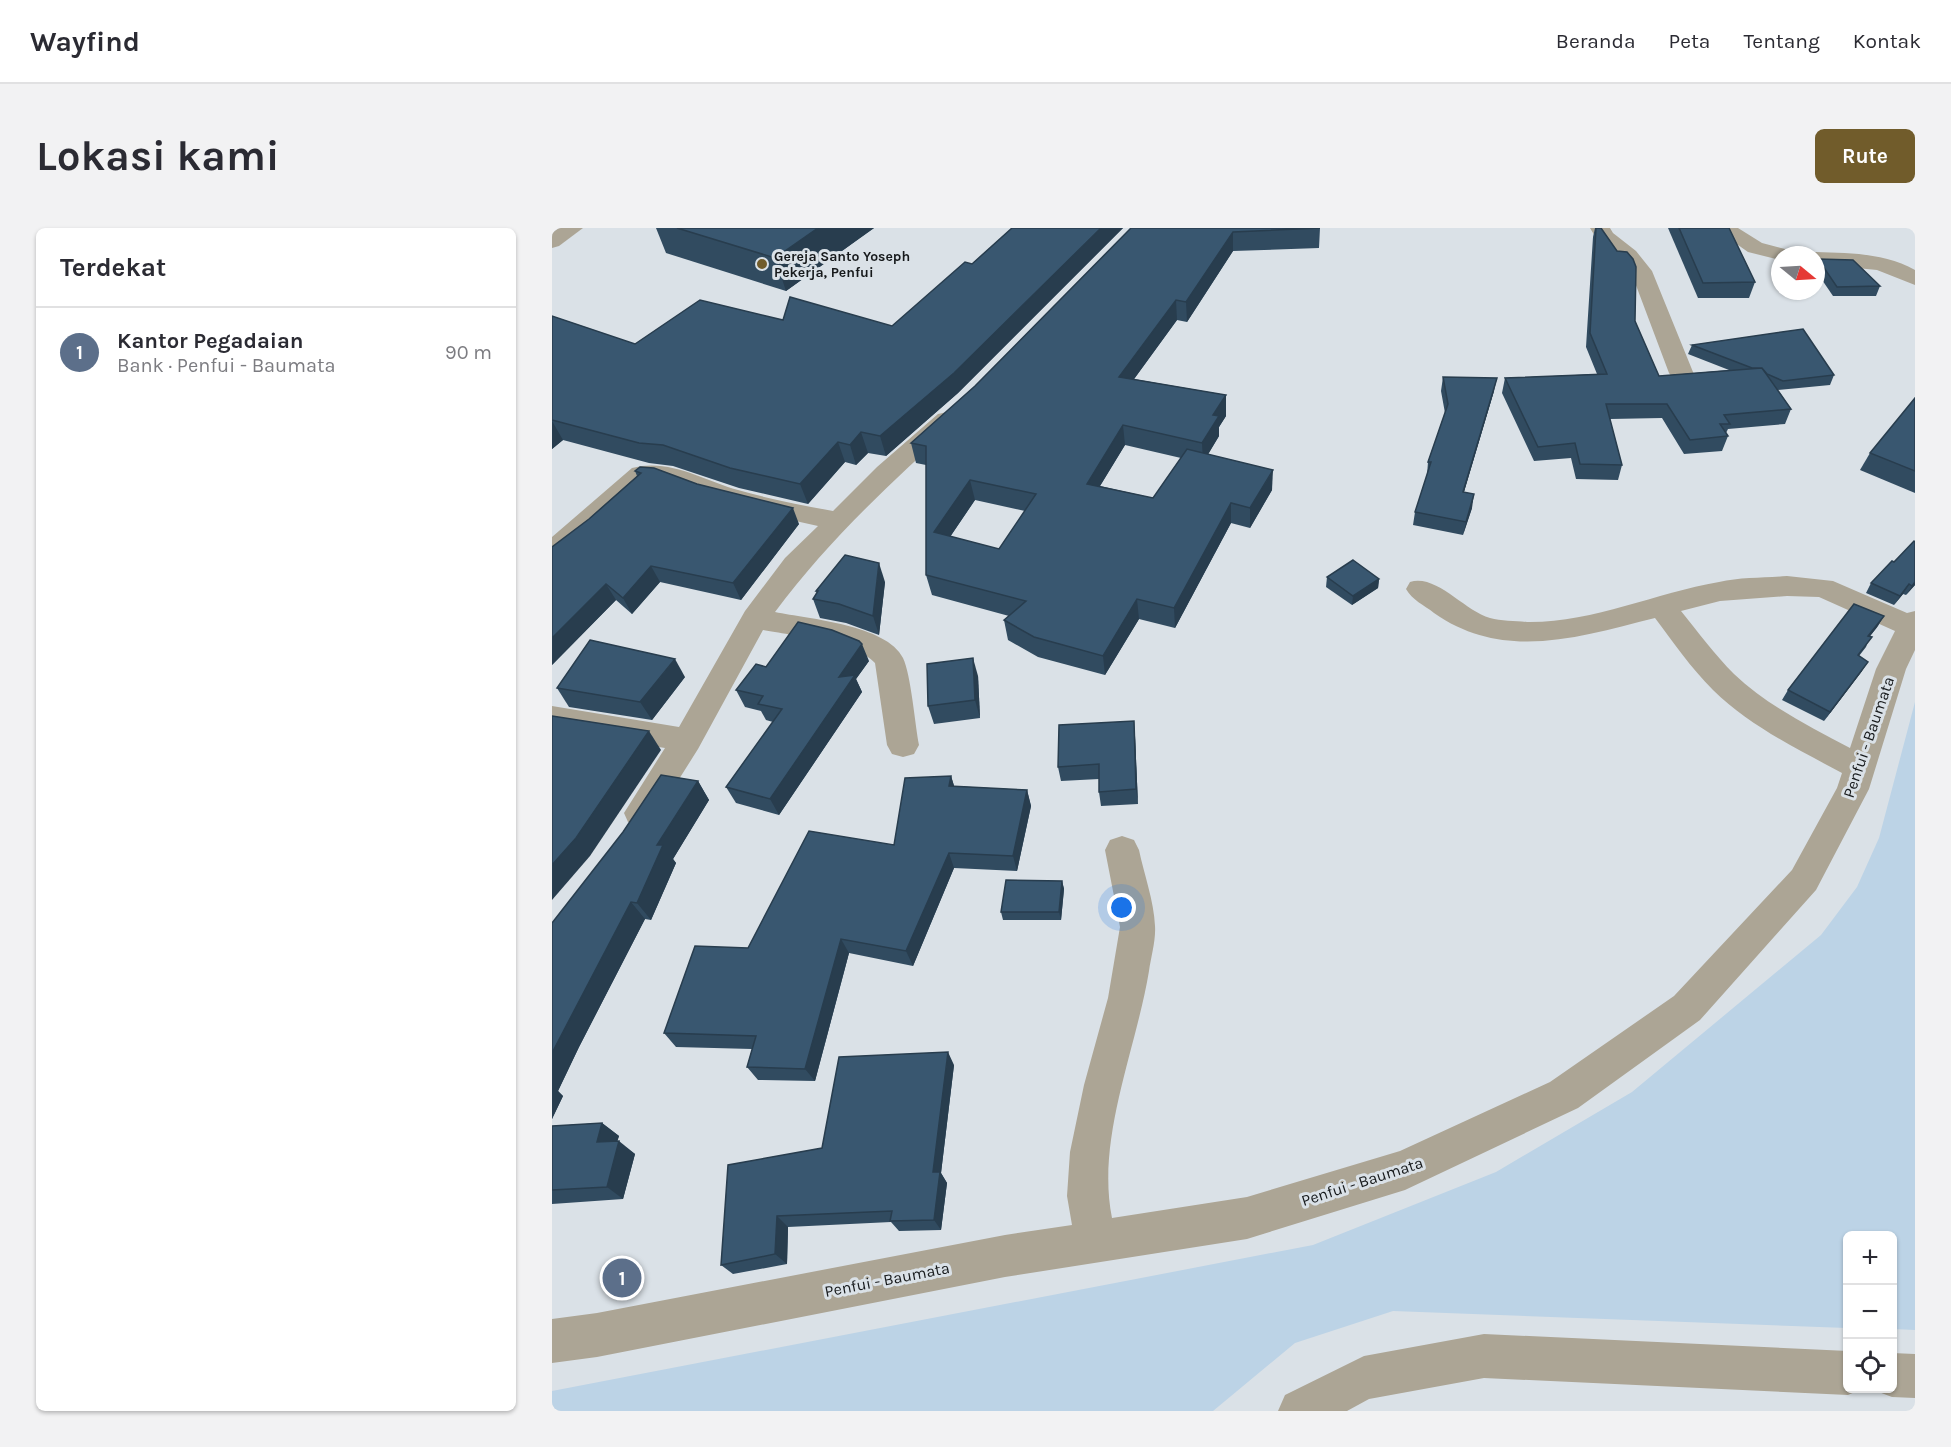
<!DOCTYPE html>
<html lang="id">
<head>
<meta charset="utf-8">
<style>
	:root { --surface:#fff; --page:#f2f2f3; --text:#2b2b33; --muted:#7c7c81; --line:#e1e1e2; --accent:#715c2b }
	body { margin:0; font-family:Karla,sans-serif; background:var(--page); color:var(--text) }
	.controls { position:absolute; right:18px; bottom:18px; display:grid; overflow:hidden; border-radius:9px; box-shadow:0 2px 4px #0004 }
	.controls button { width:54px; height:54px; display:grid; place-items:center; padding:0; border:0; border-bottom:2px solid var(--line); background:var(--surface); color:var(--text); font:30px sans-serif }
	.compass { position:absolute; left:1219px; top:18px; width:54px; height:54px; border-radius:50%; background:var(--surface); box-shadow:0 2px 4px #0004; rotate:108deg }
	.you { position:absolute; left:570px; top:680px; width:21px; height:21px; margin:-15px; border:4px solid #fff; border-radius:50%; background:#1a73e8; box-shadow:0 0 0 9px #1a73e833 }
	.badge { display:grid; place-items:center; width:39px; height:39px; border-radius:50%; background:var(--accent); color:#fff; font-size:20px; font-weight:700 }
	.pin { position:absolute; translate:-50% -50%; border:3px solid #fff; box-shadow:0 2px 6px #0006 }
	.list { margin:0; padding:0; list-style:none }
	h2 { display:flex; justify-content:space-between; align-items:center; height:78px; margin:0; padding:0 24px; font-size:26px }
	h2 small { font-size:20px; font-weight:400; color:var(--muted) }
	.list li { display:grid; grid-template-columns:39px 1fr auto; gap:18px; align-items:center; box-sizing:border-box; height:90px; padding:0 24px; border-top:2px solid var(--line) }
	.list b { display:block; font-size:22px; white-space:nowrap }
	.list p { margin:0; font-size:20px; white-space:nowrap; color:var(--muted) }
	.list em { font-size:20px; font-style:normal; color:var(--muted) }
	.icon { flex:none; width:33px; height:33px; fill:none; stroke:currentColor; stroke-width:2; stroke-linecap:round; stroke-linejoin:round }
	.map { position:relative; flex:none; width:1363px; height:1183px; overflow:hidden; border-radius:9px }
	header { display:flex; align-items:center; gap:36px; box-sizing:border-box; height:84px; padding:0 30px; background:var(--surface); border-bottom:2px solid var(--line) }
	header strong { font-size:28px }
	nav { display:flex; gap:33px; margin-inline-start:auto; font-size:21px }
	.intro { display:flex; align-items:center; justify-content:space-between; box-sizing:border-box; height:144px; padding:0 36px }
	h1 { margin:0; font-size:42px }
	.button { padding:15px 27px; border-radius:9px; background:var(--accent); color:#fff; font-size:21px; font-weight:700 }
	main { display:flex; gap:36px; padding:0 36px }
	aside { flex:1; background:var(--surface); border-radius:9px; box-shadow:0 2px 4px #0004 }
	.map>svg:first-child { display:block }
	.green { fill:#bcd3e6 }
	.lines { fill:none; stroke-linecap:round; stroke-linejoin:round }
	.minor { fill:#aca595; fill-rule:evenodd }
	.wall { fill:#314b60; fill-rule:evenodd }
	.shaded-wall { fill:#283d4e }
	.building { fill:#395770; stroke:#283d4e; stroke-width:1.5; fill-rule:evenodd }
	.poi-dot { fill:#715c2b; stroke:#dae1e7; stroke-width:2 }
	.labels { text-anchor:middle; stroke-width:6; stroke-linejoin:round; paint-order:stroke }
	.far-poi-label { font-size:14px; font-weight:bold; fill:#16191b; stroke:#dae1e7; text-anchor:start }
	.street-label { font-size:16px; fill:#16191b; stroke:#dae1e7 }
</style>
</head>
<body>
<header>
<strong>Wayfind</strong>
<nav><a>Beranda</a><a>Peta</a><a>Tentang</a><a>Kontak</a></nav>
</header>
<div class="intro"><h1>Lokasi kami</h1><a class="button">Rute</a></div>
<main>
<aside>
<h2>Terdekat<small></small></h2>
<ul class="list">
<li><span class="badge" style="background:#5c6f8a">1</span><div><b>Kantor Pegadaian</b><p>Bank · Penfui - Baumata</p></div><em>90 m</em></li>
</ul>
</aside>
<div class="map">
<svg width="1363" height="1183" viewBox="0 0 1363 1183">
	<rect width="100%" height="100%" fill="#dae1e7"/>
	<!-- green -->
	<path class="green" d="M1363,474v628l-22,-1 -1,-93h-44l-1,92 -454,-17 -98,32 -82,68h-661v-20l761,-146 183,-73 136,-80 189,-157 36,-48 22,-49z"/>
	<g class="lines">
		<!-- minor -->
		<g class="minor">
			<path d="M7,0h24l-24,18 -7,2v-15z"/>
			<path d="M1038,0h20l3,5 23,18 16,20 41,101 5,8 -4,5 -8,2 -8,-2 -9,-12 -38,-101c-13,-17 -31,-26 -41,-44z"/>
			<path d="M1162,0h24l24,15 31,8 4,4h-17v5l-32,-8z"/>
			<path d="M1264,24c33,1 69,1 99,18v15l-38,-15 -61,-6v-9h-9z"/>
			<path d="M395,184l9,2 3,5 -3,5c-65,58 -129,118 -181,188 34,7 112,13 128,46 8,17 12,66 16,87l-5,9 -11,3 -11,-3 -5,-9 -12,-82c-16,-20 -85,-28 -112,-33l-65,119 -46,73 -12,4 -12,-4 -4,-9 41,-65 -113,-18v-24l127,21 66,-116 40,-53 33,-32c-38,-8 -76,-17 -113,-28 -19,-6 -36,-18 -57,-17l-86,77 -10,3v-24l80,-69c37,-10 71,12 106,22 31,9 63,15 95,21l44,-44 61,-53z"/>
			<path d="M1235,348l46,5 74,32 8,-2v39l-9,19 -37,120 -53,101 -116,130 -122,88 -173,82 -158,49 -242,38 -408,80 -45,6v-44l45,-6 408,-78 67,-10 -5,-29 3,-44 14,-67 24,-87 12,-71 -15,-77 5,-10 12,-4 12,4 5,10c5,24 15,51 16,76 1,14 -4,31 -6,45 -13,79 -53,168 -37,247l135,-21 153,-46 150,-69 124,-86 118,-126 45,-82 5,-15c-45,-24 -92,-47 -129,-83 -22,-22 -40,-48 -58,-72 -76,19 -151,44 -221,-5 -10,-8 -22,-13 -28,-24l4,-7c27,-8 54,29 80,36 11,3 26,3 37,4 65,1 128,-29 192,-40 22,-5 46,-4 68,-6zM1235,368l32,1 76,34 -19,38 -26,79c-40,-21 -82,-42 -116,-74 -19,-19 -36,-42 -53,-63l39,-10z"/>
			<path d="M932,1106l364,17v37h16l-16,7 -364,-17 -115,21 -22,12h-69l7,-16 79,-39z"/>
			<path d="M1340,1125l23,1v44l-23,-1 -16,-6 -1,-3h17z"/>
		</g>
	</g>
	<!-- wall -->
	<g class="wall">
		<path d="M104,0h218l-88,63 -120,-38z"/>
		<path d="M460,0h111l-165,165 -72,63 -18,-3 -12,12 -11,-3 -37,42 -69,-16 -66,-22 -24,-3 -86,-23 -11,9v-133l83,28 148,-24 109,6 80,-62z"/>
		<path d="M579,0h189l-1,20 -86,3 -46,71 -10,-2 -43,59 92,16v21l-7,11v9l-11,18 64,36 -22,38 -19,-5 -56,105 -36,-9 -34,56 -67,-18 -30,-17 -4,-20 5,-4 -77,-21 -6,-20v-110l-10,-2 -5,-20 64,-57zM573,217l56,13 -28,40 -53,-12zM423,272l50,11 -26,38 -49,-12z"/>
		<path d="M1043,0h6l34,93 24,55 70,-6 -41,-16 4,-9 142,30 -4,10 -52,5 13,19 -6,15 -57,5 -2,4 2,3 -6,15 -38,3 -22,-36 -52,1 12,46 -4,15 -42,-1 -5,-21 -37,3 -32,-68 3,-15 92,-4 -11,-27 7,-110z"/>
		<path d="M1116,0h61l26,54 -6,16h-51z"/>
		<path d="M1266,31l62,27 -4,10h-43l-17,-25v-8z"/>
		<path d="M891,149l51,14 -30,101 8,16 -9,27 -50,-10 2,-13 12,-37 1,-13 17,-49 -4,-22z"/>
		<path d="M1363,170v95l-55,-23 10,-17z"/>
		<path d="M83,243l164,53 -58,76 -81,-18 -28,32 -16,-14 -64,65 37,-146 48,-43z"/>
		<path d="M1363,314v43l-9,10 -3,-1 -9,11 -28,-12 5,-10z"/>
		<path d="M775,349l52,2 -1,9 -26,17 -26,-18z"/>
		<path d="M333,354l-6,53 -33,-12 -26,-5 -7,-19 4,-6 -1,-2z"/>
		<path d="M1326,398l-8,10 -4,11 -7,9 3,15 -38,50 -42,-21 6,-10z"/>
		<path d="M317,433l-13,18 6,13 -83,123 -43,-12 -10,-16 47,-65 -7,-2 -5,-9 -16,-4 -9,-17 30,-23z"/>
		<path d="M426,448l2,42 -46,6 -6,-18z"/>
		<path d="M133,449l-33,43 -83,-13 -12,-19z"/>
		<path d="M583,508l3,68 -37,2 -2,-14v-13l-38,2 -3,-14z"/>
		<path d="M399,548l3,10 73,4 4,16 -14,65 -63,-3 -41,98 -64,-13 -34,128 -57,-1 -11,-13 5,-18 -76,-2 -12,-14 84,-85 146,-103z"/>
		<path d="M146,553l11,19 -36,59 3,4 -25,57 -6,-1 -66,128 -21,44 5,5 -11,23v-196z"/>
		<path d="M510,653l2,8 -3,31h-58l-2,-8z"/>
		<path d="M402,837l-13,108 6,10 -6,47 -42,1 -8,-9 -103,5 -1,37 -54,10 -12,-9 101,-117z"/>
		<path d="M50,895l17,13 -2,5 18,13 -12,45 -71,5v-78z"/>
	</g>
	<!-- shaded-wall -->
	<g class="shaded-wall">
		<path d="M266,0h56l-88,63 -11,-33z"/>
		<path d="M549,0h22l-165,165 -72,63 -6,-20z"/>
		<path d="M681,4v19l-46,71 -1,-20z"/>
		<path d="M624,72l1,20 -56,77 -2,-20z"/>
		<path d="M945,150l-3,13 -34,114 3,-13z"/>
		<path d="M674,167v21l-7,11v9l-16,27 -1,-20 11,-28z"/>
		<path d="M0,193l11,19 -11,9z"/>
		<path d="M571,197l2,20 -36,59 -2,-20z"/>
		<path d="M309,204l7,21 -12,12 -6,-20z"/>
		<path d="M286,214l7,20 -37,42 -8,-20z"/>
		<path d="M721,242l-1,20 -22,38v-20z"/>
		<path d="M418,252l5,20 -36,53 -5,-21z"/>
		<path d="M922,266l-2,14 -9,27 3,-13z"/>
		<path d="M679,275v20l-56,105 -1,-20z"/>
		<path d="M241,280l6,16 -58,76 -8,-17z"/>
		<path d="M327,335l6,19 -6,53 -6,-19z"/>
		<path d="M99,338l9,16 -28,32 -9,-16z"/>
		<path d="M827,351l-1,9 -26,17 1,-9z"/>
		<path d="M1363,354v3l-9,10 6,-9z"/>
		<path d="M54,356l10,16 -64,65v-27z"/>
		<path d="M1357,356l-6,10 -9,11 6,-9z"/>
		<path d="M585,371l2,20 -34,56 -2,-19z"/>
		<path d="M1332,388l-6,10 -15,19 5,-9z"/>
		<path d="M310,416l7,17 -13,18 6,13 -83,123 -9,-16 69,-122z"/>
		<path d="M421,430l5,18 2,42 -5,-18z"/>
		<path d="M123,431l10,18 -33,43 -12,-18z"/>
		<path d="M1316,434l-6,9 -38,50 6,-9z"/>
		<path d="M582,493l1,15 3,68 -2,-15z"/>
		<path d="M97,503l12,19 -71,106 -38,44v-35z"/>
		<path d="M399,548l5,16 -7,-6z"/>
		<path d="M146,553l11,19 -36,59 3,4 -25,57 -14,-17 20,-58z"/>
		<path d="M475,562l4,16 -14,65 -4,-15z"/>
		<path d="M397,625l5,15 -41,98 -7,-15z"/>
		<path d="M510,653l2,8 -3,31 -2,-8z"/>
		<path d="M79,674l14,17 -66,128 -21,44 5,5 -11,23v-66z"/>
		<path d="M289,711l8,14 -34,128 -10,-12z"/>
		<path d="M396,824l6,13 -13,108 6,10 -6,47 -7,-10 -1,-48z"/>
		<path d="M50,895l17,13 -6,19 -16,-13z"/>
		<path d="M67,913l16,13 -12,45 -16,-12z"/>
		<path d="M225,988l11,11 -1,37 -12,-10z"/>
	</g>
	<!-- building -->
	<g class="building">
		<path d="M125,0h141l-43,30z"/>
		<path d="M460,0h89l-147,145 -74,63 -19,-4 -11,13 -12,-3 -38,42 -70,-16 -67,-23 -24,-2 -87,-23v-104l83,28 65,-44 83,20 7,-23 102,29 73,-64 7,2z"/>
		<path d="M579,0h189l-87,4 -47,70 -10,-2 -57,77 107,18 -13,20 6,1 -17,27 -79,-18 -36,59 66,14 34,-49 86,21 -23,38 -19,-5 -57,105 -37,-9 -34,57 -69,-19 -30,-17 22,-19 -100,-26v-129l-15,-3 64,-57zM418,252l66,14 -37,55 -65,-17z"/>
		<path d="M1044,0h5l16,23 10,1 6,7 3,8 -1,54 24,55 103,-8 29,41 -67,6 6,9h-10l8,12 -38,4 -23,-36h-61l16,61 -42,-1 -5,-21 -37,4 -33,-69 102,-4 -17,-41z"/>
		<path d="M1127,0h50l26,54 -52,1z"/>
		<path d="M1266,31l35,1 27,26 -43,1z"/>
		<path d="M1251,101l31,46 -51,6 -16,-7 -5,-6h-10l-60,-23z"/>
		<path d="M891,149l54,1 -34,114 11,2 -8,28 -51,-10 16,-50h-3l20,-58z"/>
		<path d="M1363,170v73l-45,-18z"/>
		<path d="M88,239l14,1 43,16 96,24 -60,75 -82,-17 -28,32 -17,-14 -54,54v-91l37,-28 52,-46 -6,-2z"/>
		<path d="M1362,313l1,1v40l-3,4 -3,-2 -9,12 -29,-13 21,-22 2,1z"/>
		<path d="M293,327l34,8 -6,53 -34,-12 -26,-5 5,-8h-2z"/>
		<path d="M801,332l26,19 -26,17 -26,-19z"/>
		<path d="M1302,376l30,12 -16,20 4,1 -14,18 10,7 -38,50 -42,-22z"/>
		<path d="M246,394l34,8 27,11 3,3 -23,33 16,-2 -85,124 -44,-12 56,-78 -24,-5 5,-8 -27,-6 20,-26 10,3z"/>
		<path d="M38,412l85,19 -35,43 -83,-14z"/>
		<path d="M421,430l2,42 -47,6 -1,-42z"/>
		<path d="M0,488l97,15 -73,107 -24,27z"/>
		<path d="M582,493l2,68 -37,3v-28l-41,3 1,-42z"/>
		<path d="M109,547l37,6 -41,64h6l-26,58 -6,-1 -79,151v-130l71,-91z"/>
		<path d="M399,548l-2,10 78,4 -14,66 -64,-3 -43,98 -65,-12 -36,130 -58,-2 9,-31 -92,-3 31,-87 53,2 61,-117 85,14 11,-67z"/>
		<path d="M454,652l56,1 -3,31h-58z"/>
		<path d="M396,824l-15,120h7l-6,48 -44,1 2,-10 -115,5 -2,38 -54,11 7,-100 94,-17 17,-91z"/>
		<path d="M50,895l-5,19 22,-1 -12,46 -55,3v-64z"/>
	</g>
	<!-- markers -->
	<circle class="poi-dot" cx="210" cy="36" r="6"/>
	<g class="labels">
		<!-- far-poi labels -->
		<g class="far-poi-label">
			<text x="222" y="33">Gereja Santo Yoseph<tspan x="222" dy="16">Pekerja, Penfui</tspan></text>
		</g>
		<!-- street labels -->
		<g class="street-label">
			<text transform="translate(1316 509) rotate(-71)" y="6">Penfui - Baumata</text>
			<text transform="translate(810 953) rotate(-18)" y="6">Penfui - Baumata</text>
			<text transform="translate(335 1051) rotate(-11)" y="6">Penfui - Baumata</text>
		</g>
	</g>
</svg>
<div class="controls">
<button>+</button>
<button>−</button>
<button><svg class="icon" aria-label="locate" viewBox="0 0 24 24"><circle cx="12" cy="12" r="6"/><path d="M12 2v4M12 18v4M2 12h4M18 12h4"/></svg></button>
</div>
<svg class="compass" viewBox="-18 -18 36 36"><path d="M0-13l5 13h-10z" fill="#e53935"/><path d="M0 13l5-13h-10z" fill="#7c7c81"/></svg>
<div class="you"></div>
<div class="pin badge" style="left:70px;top:1050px;background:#5c6f8a">1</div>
</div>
</main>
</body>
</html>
